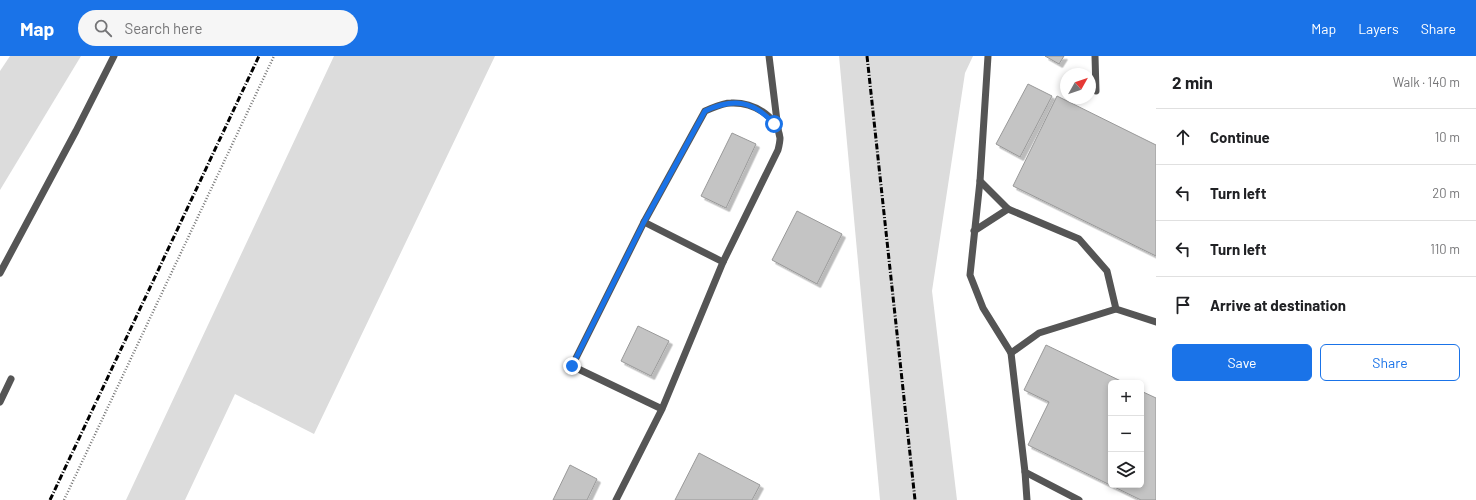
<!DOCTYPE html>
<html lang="en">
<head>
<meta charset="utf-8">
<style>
	:root { --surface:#fff; --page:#f6f6f6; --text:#202124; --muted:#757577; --line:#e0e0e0; --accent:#1a73e8 }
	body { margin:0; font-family:Barlow,sans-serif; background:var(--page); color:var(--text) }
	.controls { position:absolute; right:12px; bottom:12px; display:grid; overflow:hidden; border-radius:6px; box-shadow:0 2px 6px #0003 }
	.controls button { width:36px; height:36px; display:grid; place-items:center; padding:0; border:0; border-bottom:1px solid var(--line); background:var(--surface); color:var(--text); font:20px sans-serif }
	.compass { position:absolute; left:1060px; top:12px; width:36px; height:36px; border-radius:50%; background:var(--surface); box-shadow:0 2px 6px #0003; rotate:50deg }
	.stop { position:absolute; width:12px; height:12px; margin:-9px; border:3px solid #1a73e8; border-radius:50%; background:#fff }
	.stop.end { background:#1a73e8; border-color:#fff; box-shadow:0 1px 4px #0008 }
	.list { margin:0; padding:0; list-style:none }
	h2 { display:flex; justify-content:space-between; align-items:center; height:52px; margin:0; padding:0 16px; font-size:17px }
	h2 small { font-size:13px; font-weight:400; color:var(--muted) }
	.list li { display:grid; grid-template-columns:26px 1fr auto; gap:12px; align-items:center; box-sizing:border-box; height:56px; padding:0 16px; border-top:1px solid var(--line) }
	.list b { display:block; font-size:15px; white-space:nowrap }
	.list em { font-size:13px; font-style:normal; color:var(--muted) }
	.actions { display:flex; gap:8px; padding:12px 16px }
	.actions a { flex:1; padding:9px 0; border:1px solid var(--accent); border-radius:6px; text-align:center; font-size:14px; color:var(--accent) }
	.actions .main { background:var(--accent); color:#fff }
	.icon { flex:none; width:22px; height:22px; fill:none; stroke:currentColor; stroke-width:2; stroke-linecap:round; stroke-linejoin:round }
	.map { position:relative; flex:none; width:1156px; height:444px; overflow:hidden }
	header { display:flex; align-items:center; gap:24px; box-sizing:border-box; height:56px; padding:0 20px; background:var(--accent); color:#fff }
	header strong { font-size:19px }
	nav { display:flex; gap:22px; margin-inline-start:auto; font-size:14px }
	.search { width:280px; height:36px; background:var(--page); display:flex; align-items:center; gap:10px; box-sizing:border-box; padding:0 14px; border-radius:22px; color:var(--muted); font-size:15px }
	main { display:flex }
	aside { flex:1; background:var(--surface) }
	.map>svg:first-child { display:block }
	.green { fill:#dcdcdc }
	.building { fill:#c4c4c4; stroke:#999; filter:url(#shadow) }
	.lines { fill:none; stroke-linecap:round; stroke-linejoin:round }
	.path { stroke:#777; stroke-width:2.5; stroke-dasharray:1 2; stroke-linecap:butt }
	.lane { stroke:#555; stroke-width:7 }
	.rail { stroke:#000; stroke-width:3; stroke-dasharray:6 2 1 2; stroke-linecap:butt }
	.route { stroke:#1a73e8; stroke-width:5 }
</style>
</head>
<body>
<header>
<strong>Map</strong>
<div class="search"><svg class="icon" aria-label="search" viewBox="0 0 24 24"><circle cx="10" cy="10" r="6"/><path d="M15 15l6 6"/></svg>Search here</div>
<nav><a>Map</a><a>Layers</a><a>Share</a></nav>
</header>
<main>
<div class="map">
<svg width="1156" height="444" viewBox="0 0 1156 444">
	<defs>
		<filter id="shadow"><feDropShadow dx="3.5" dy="3.5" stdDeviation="0" flood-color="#0004"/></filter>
	</defs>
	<rect width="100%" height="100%" fill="#fff"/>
	<!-- green -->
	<g class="green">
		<path d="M10,0h71l-81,134v-119z"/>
		<path d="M334,0h161l-181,378 -79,-40 -50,106h-59z"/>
		<path d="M839,0h134l-8,17 -33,218 25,209h-77z"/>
	</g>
	<!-- building -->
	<g class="building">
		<path d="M1045,0h19l-5,8z"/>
		<path d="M1028,28l24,12 -32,61 -24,-13z"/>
		<path d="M1057,40l99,49v111l-143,-70z"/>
		<path d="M732,77l24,11 -30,64 -25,-12z"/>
		<path d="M797,155l45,23 -25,50 -45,-24z"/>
		<path d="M638,270l31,15 -18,35 -30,-15z"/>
		<path d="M1046,289l79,38h-14v102h30v-94l15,7v102h-15l-113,-55 21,-43 -25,-12z"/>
		<path d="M699,397l61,32 -8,15h-77z"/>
		<path d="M570,409l27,14 -10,21h-34z"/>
	</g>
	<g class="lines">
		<!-- path -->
		<path class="path" d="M64,444l210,-444"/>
		<!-- lane -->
		<g class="lane">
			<path d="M769,0l9,73"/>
			<path d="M988,0l-8,125 28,28 71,30 28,32 9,38 40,13"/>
			<path d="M1095,0l1,35"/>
			<path d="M980,125l-10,94 13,33 28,45 14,119 54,28"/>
			<path d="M644,166l79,40"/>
			<path d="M974,175l34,-22"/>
			<path d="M0,217l76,-142 38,-75"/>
			<path d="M1011,297l28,-20 77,-24"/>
			<path d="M0,346l11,-23"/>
			<path d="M1025,416l2,28"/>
			<path d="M616,444l46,-91 61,-147 55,-112c1,-4 2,-9 2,-12 -3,-23 -28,-36 -49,-35 -9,0 -18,5 -26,8l-61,111 -72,144 90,43"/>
		</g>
		<!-- rail -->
		<g class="rail">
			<path d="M867,0l48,444"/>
			<path d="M50,444l209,-444"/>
		</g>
	</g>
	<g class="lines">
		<!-- route -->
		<path class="route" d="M572,310l72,-144 61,-111c28,-13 48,-11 69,13"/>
	</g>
</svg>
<div class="controls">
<button>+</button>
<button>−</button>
<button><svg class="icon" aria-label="layers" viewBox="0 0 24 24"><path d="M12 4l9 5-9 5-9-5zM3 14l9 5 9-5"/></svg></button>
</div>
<svg class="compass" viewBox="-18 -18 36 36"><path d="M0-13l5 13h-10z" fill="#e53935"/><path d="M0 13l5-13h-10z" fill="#757577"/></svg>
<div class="stop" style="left:774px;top:68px"></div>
<div class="stop end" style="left:572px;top:310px"></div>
</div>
<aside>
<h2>2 min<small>Walk · 140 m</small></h2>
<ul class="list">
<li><svg class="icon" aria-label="ahead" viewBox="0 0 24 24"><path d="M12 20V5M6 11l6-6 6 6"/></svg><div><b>Continue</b></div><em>10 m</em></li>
<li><svg class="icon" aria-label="left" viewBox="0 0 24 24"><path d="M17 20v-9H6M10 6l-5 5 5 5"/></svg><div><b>Turn left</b></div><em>20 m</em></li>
<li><svg class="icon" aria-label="left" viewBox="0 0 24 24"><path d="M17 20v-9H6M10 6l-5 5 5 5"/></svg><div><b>Turn left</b></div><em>110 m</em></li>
<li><svg class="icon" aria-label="arrive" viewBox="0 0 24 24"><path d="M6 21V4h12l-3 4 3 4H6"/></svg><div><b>Arrive at destination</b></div></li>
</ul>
<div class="actions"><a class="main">Save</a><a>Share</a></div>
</aside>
</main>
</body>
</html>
